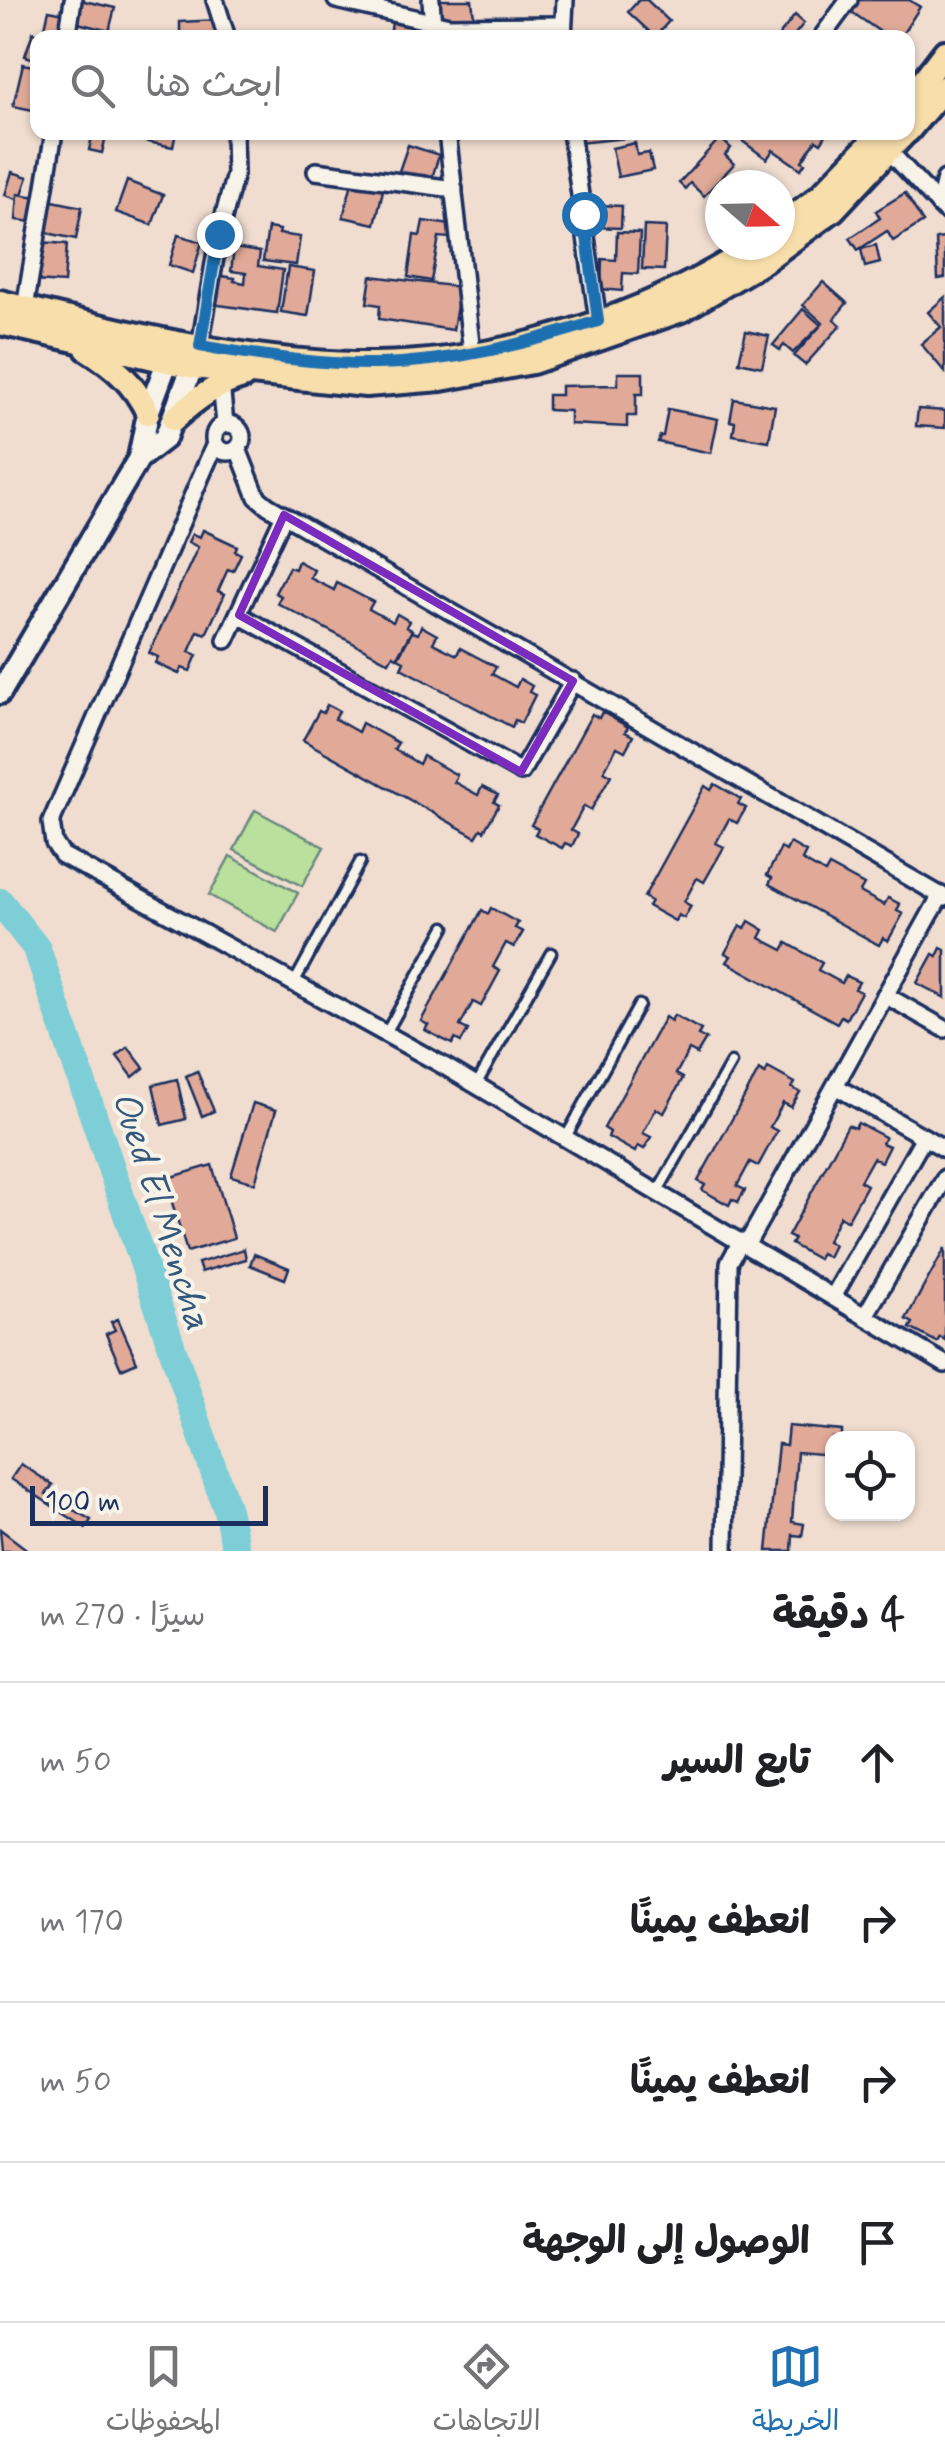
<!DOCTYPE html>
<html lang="ar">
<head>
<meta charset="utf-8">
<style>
	:root { --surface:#fff; --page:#f6f6f6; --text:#202124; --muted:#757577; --line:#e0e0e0; --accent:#1f6fb2 }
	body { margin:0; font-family:Mynerve,"Playpen Sans Arabic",sans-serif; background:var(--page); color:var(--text); direction:rtl }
	.controls { position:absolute; right:30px; bottom:30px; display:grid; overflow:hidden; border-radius:20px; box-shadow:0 2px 8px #0004 }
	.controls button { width:90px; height:90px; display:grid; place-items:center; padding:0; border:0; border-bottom:2px solid var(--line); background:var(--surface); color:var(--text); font:50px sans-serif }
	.compass { position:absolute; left:705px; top:170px; width:90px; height:90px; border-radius:50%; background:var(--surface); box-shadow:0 2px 8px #0004; rotate:110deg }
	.scale { position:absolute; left:30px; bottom:25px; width:238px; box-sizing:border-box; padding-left:10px; border:5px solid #1b2f5e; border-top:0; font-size:28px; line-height:35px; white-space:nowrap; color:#1b2f5e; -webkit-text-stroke:8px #f7f3e8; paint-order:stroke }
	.stop { position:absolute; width:30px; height:30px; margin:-22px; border:8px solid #1f6fb2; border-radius:50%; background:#fff }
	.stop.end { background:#1f6fb2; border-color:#fff; box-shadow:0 2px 10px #0008 }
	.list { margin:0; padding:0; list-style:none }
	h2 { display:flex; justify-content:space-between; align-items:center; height:130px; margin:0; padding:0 40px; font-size:42px }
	h2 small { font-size:32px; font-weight:400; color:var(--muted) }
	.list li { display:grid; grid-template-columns:65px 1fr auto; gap:30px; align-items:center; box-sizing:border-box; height:160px; padding:0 40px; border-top:2px solid var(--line) }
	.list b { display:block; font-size:38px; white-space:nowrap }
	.list em { font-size:32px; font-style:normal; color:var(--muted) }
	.icon { flex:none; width:55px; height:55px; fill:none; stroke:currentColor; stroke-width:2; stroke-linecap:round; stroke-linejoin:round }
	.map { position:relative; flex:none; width:945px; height:1551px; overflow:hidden; direction:ltr }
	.search { position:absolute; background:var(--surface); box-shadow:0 2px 8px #0004; left:30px; right:30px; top:30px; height:110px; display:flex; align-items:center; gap:25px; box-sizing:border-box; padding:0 35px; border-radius:20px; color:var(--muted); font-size:38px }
	.sheet { height:770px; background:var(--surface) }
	nav { display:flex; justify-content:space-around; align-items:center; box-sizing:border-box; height:140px; border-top:2px solid var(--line); background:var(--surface); font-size:28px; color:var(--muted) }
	nav a { display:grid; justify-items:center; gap:5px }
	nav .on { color:var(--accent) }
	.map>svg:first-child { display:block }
	.green { fill:#b9e09c; stroke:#6a887d; stroke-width:2.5 }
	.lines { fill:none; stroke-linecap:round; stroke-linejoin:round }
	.river { stroke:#7dced6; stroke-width:28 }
	.building { fill:#e1aa98; stroke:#1b2f5e; stroke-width:2.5 }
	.service-casing { stroke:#1b2f5e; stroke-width:15 }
	.minor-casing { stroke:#1b2f5e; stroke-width:22 }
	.secondary-casing { stroke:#1b2f5e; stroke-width:28 }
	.primary-casing { stroke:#1b2f5e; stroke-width:30 }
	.service { stroke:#f7f3e8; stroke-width:8 }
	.minor { stroke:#f7f3e8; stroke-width:15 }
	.secondary { stroke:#f7f3e8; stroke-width:20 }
	.primary { stroke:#f8deab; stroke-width:22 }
	.route { stroke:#1f6fb2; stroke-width:12 }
	.marked { fill:none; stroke:#7b2cbf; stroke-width:8; stroke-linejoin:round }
	.labels { text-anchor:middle; stroke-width:8; stroke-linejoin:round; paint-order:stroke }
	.water-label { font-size:38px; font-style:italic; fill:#34577c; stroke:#f7f3e8 }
</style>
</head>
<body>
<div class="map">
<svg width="945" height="1551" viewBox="0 0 945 1551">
	<rect width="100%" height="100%" fill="#f0ddd0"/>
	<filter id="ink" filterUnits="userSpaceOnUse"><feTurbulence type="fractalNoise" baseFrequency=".01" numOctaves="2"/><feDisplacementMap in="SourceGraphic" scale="20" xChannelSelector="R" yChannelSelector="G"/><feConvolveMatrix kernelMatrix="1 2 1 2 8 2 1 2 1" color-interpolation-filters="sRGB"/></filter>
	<g filter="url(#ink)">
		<!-- green -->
		<g class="green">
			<path d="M255,810l69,37 -22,39 -68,-36z"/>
			<path d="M230,856l68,37 -21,39 -68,-37z"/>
		</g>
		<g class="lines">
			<!-- river -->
			<path class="river" d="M0,902l37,47 190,561 9,41"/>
		</g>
		<!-- building -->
		<g class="building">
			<path d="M80,0l35,8 -6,23 -35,-9z"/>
			<path d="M438,0h34l2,17 -33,4z"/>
			<path d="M639,0h8l22,21 -14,16 -27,-25z"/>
			<path d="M857,0h52l11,7 -20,31h-11l-39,-27z"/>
			<path d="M49,10l15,3 -5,21 -15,-3z"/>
			<path d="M795,15l9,8 -12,15h-15z"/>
			<path d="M218,20v18h-38v-16z"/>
			<path d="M392,22h15l20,7v9h-37z"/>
			<path d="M33,32l15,6h-10v22l-13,-4z"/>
			<path d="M23,64l15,3v44l-25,-5z"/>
			<path d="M93,132h14l-5,21 -13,-3z"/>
			<path d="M134,132h42l-3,15 -40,-8z"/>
			<path d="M577,132h59v5l-58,6z"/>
			<path d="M735,132h93l-7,11 -5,-3 -14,21 3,2 -4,6 -28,-19 -6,9 -33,-24z"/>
			<path d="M720,138l11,10 -6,7 9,9 -30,32 -14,-13 -5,6 -6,-6z"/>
			<path d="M635,143l2,12 12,-2 4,17 -35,7 -6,-29z"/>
			<path d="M408,145l31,10 -8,26 -32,-10z"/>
			<path d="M12,172l16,5 -8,23 -15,-5z"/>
			<path d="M353,179l31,7 -9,38 -32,-7z"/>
			<path d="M127,181l36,14 -11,30 -36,-13z"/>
			<path d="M905,193l18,29 -30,19 -6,-10 -29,19 -8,-12 30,-20 -4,-7z"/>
			<path d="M18,194l19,3 -3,25 -18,-2z"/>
			<path d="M48,200l34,7 -6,32 -34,-7z"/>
			<path d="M597,205l25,1 -1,22 -26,-1z"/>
			<path d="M423,221l28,4 -2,13 -10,-1 -8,44 -23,-4 6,-42 6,1z"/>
			<path d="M644,226l22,1 -2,43 -22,-1z"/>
			<path d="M268,228l12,2 -1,4 21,3 -4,28 -33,-4z"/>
			<path d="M617,232l23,1 -2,41 -15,-1 -1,18 -21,-2 1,-30 14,1z"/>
			<path d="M178,235l24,7 -9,31 -24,-8z"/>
			<path d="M945,238v40l-7,1 -2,-40z"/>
			<path d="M39,242l28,2 -3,39 -29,-2z"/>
			<path d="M876,245l4,18 -15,4 -4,-18z"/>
			<path d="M234,248l26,4 -2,14 25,4 -6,43 -66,-9 4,-29 20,3 -1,3 11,2 1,-10 -15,-2z"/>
			<path d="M288,267l27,4 -7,45 -27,-4z"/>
			<path d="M371,276l89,11 -7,43 -74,-11 1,-14 -13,-2z"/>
			<path d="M823,282l24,21 -13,16 7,6 -36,40 -11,-9 29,-33 -20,-18z"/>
			<path d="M945,297v75l-24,-28 20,-17 -13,-15z"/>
			<path d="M803,309l18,16 -28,28 -9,-8 -4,5 -7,-5z"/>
			<path d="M746,331l23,5 -7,31 -23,-5z"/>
			<path d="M618,373h25v21h-7v22h-9v11l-57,-3v-13l-22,-1v-15h13v-9l57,-1z"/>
			<path d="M734,399l41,7 -6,35 -36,-6 2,-13 -5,-1z"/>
			<path d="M668,409l50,10 -7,34 -53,-11 2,-6h3z"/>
			<path d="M918,409l27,2v17l-29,-2z"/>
			<path d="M203,530l34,16 -2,5 6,3 -8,17 -5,-2 -10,22 7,3 -19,40 -8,-3 -9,21 8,3 -7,16 -8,-3 -3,6 -24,-11 3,-6 -9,-4 49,-106 -10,-5 4,-8 8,3z"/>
			<path d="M298,561l16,9 -4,8 24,12 3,-7 36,19 -4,7 24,13 4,-8 12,7 -3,6 6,3 -15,27 -4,-2 -4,7 -112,-59 4,-7 -6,-3 14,-26 6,2z"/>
			<path d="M421,626l16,9 -4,8 24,12 3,-7 36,19 -4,7 24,13 4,-8 12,7 -3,6 6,3 -14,28 -6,-3 -3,7 -111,-59 3,-7 -6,-3 14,-26 6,2z"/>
			<path d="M327,705l12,6 -4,8 23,13 4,-9 36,20 -4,6 25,15 4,-8 34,19 -3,7 24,13 4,-8 16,8 -4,7 5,3 -15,26 -3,-2 -5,8 -173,-97 16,-29 4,2z"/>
			<path d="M602,712l26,15 -3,5 8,4 -8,15 -8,-4 -13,24 7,4 -20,35 -7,-4 -13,24 7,4 -6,12 -7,-3 -3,5 -27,-14 3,-5 -7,-4 61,-111 7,4z"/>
			<path d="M715,784l26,15 -3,5 8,4 -9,15 -8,-4 -13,24 8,4 -20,35 -7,-4 -13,24 7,4 -7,12 -6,-3 -3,6 -27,-15 3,-5 -7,-4 61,-111 6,4z"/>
			<path d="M790,843l16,9 -4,8 23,13 4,-7 35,19 -4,7 24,13 4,-7 12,6 -3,7 6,3 -15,27 -5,-3 -4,7 -110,-61 3,-6 -5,-3 14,-27 5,3z"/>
			<path d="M491,908l27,15 -3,5 8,4 -9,15 -8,-4 -13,24 7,4 -19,35 -8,-4 -13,24 8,4 -7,12 -6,-3 -3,5 -27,-14 3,-5 -7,-4 61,-111 6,4z"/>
			<path d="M749,921l15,9 -4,8 23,12 4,-7 35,20 -4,7 24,13 4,-7 13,6 -4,7 6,3 -15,27 -5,-3 -4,7 -110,-61 4,-6 -6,-3 15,-27 5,3z"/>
			<path d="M941,948l4,2v48l-28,-15 16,-29 4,2z"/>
			<path d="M674,1015l27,15 -3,5 8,4 -9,15 -8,-4 -13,24 7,4 -19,35 -8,-4 -13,24 8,4 -7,12 -6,-3 -3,6 -27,-15 2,-5 -6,-4 61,-111 6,4z"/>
			<path d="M128,1047l16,21 -11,9 -16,-21z"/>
			<path d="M768,1068l27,15 -3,5 8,4 -9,15 -8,-4 -13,24 7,4 -19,35 -8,-4 -13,24 8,4 -7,12 -6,-3 -3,6 -27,-15 3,-5 -7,-4 61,-111 6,4z"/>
			<path d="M197,1071l17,40 -12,5 -16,-40z"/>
			<path d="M177,1079l9,40 -24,6 -9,-40z"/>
			<path d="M253,1103l23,7 -21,73 -24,-7z"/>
			<path d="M858,1123l27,14 -3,6 7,3 -8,16 -8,-4 -13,23 7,4 -20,36 -7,-5 -13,25 7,4 -6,12 -7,-4 -3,6 -27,-15 3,-5 -6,-3 60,-111 7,3z"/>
			<path d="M212,1165l22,73 -47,14 -22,-73z"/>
			<path d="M945,1248v92l-5,-3 -3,5 -27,-14 3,-5 -7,-4z"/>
			<path d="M244,1249l2,10 -45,13 -3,-9z"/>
			<path d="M254,1254l35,14 -4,11 -35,-14z"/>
			<path d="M118,1319l19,43 -16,7 -15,-35 9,-4 -4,-8z"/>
			<path d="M788,1426l54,5v7h-10v17l-35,-3 -5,70 12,2 -2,12 -9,-1 -1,16h-25l11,-107 8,1z"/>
			<path d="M21,1464l32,21 -7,9 45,26 -5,8 -75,-49z"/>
			<path d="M0,1529l29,22h-27z"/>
		</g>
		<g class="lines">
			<defs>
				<g id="service">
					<path d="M294,983l66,-121"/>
					<path d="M386,1033l59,-106"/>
					<path d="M476,1085l75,-132"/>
					<path d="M566,1137l73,-132"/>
					<path d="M658,1191l73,-128"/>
				</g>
				<g id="minor">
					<path d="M215,0l12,38"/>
					<path d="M336,0l113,26 113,-1"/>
					<path d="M431,0l3,38"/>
					<path d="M67,38l6,-38"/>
					<path d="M563,38l2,-38"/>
					<path d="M821,38l28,-38"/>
					<path d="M447,132l25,221"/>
					<path d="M571,132l27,189"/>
					<path d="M890,152l55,59"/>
					<path d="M316,171l138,18"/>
					<path d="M939,205l6,-26"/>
					<path d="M25,308l29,-176"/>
					<path d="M200,346l19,-112 16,-60 -1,-42"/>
					<path d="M221,383l4,41"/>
					<circle cx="228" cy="438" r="14"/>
					<path d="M215,444l-164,378 3,21 8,12 382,211 501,298"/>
					<path d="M238,449l19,48 11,9 677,392"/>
					<path d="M239,615l282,157 52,-91"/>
					<path d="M226,640l58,-125"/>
					<path d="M885,995l60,34"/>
					<path d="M835,1086l110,63"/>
					<path d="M747,1244l194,-349"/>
					<path d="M833,1297l91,-160"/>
					<path d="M865,1316l80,-138"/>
					<path d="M725,1551l4,-288 12,-22"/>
				</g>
				<g id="secondary">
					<path d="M139,458l9,-45 25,-67"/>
					<path d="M0,693l139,-235 26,-20 33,-86"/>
				</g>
				<g id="primary">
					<path d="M908,100l37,-48"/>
					<path d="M908,131l37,-44"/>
					<path d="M780,227l40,-31 62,-64"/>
					<path d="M0,302c119,30 252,63 375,62 129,-1 274,-48 381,-119"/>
					<path d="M0,323l194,44 172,18 75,-6 91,-17 152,-53 80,-48 69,-51 73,-78"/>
					<path d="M87,349c28,18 46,33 61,64"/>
					<path d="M174,419c22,-20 41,-34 69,-42"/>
				</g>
			</defs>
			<!-- service casing -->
			<use href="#service" class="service-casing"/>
			<!-- minor casing -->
			<use href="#minor" class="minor-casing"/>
			<!-- secondary casing -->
			<use href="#secondary" class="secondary-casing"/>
			<!-- primary casing -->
			<use href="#primary" class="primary-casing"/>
			<!-- service -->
			<use href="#service" class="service"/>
			<!-- minor -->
			<use href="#minor" class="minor"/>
			<!-- secondary -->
			<use href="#secondary" class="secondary"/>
			<!-- primary -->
			<use href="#primary" class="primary"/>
		</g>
	</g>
	<g class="lines" filter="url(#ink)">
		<!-- route -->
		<path class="route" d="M219,234l-19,112c58,9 118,19 178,18 75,-2 148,-20 220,-43l-14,-107"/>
	</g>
	<!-- marked area -->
	<path class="marked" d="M284,515l289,166 -52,91 -282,-157z"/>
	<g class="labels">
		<!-- water labels -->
		<g class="water-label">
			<text transform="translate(163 1210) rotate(72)" y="13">Oued El Mencha</text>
		</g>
	</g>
</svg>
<div class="controls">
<button><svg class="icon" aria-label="locate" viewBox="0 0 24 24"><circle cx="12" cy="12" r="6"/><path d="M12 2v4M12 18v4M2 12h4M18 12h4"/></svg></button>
</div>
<svg class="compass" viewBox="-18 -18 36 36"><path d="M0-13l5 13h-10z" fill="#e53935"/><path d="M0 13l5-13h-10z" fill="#757577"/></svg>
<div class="scale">100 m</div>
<div class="stop" style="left:584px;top:214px"></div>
<div class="stop end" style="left:219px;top:234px"></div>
<div class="search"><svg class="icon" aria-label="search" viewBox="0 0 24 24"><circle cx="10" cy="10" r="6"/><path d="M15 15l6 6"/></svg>ابحث هنا</div>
</div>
<section class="sheet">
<h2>4 دقيقة<small>سيرًا · 270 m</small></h2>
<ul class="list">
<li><svg class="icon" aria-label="ahead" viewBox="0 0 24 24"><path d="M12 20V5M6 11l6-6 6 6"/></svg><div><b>تابع السير</b></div><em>50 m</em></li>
<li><svg class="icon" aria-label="right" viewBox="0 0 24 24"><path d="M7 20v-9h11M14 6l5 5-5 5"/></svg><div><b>انعطف يمينًا</b></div><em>170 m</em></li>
<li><svg class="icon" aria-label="right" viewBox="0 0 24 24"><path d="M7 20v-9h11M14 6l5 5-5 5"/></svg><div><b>انعطف يمينًا</b></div><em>50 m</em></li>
<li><svg class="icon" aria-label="arrive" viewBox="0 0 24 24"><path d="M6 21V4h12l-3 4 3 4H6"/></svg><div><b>الوصول إلى الوجهة</b></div></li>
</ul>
</section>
<nav>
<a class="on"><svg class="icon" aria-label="map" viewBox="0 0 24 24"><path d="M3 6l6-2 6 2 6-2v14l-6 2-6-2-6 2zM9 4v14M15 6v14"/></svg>الخريطة</a>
<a><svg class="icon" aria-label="directions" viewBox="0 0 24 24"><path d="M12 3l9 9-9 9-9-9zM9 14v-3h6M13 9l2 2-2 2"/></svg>الاتجاهات</a>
<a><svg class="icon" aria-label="saved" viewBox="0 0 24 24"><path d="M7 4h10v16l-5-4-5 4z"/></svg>المحفوظات</a>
</nav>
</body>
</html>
